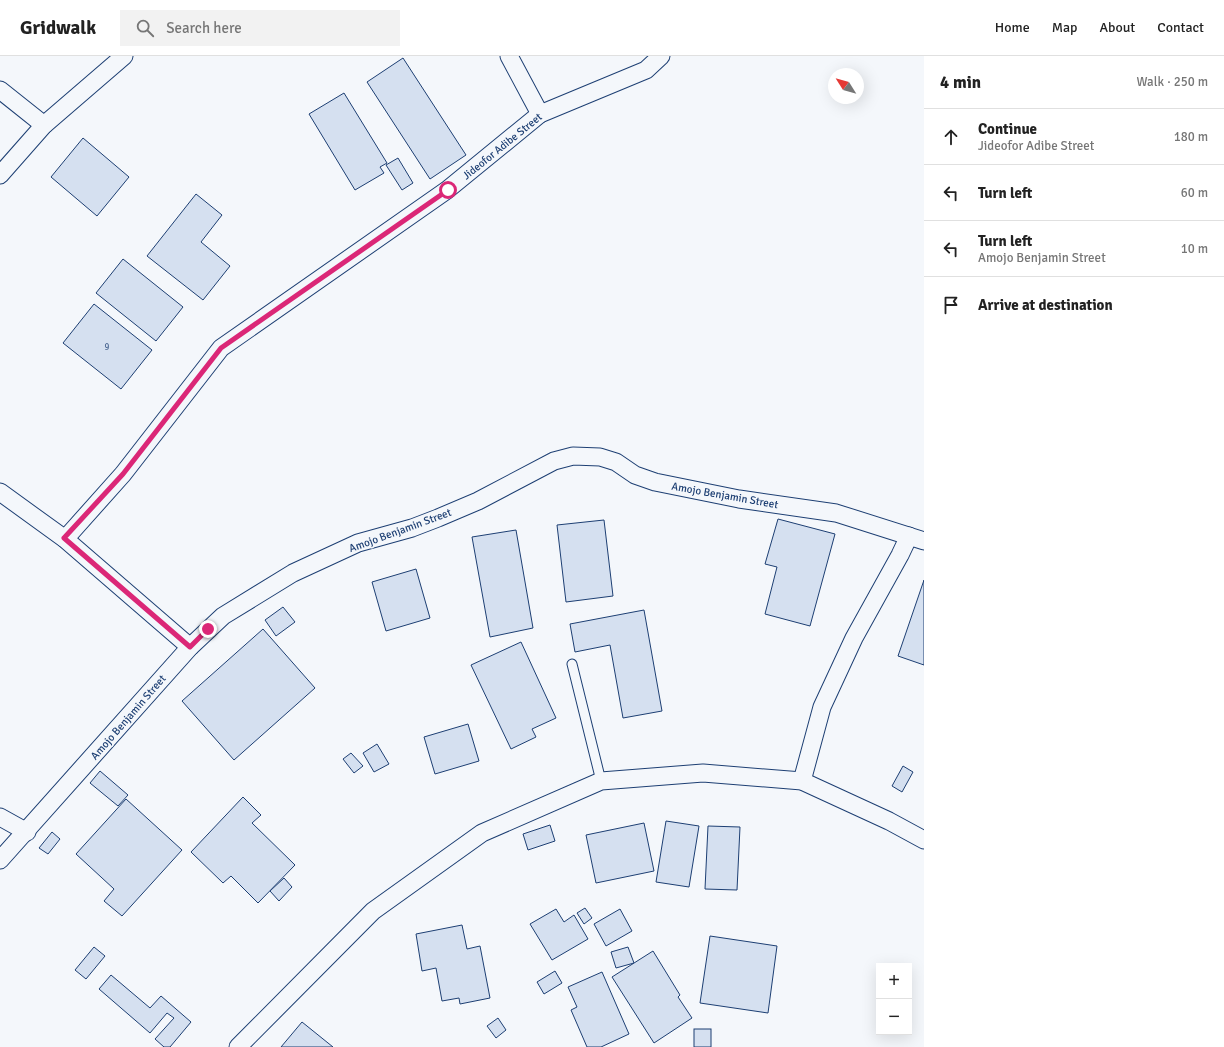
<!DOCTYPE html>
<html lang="en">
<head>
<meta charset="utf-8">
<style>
	:root { --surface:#fff; --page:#f2f2f2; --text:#222; --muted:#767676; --line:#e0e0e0 }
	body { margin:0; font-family:Signika,sans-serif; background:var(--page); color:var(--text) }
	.controls { position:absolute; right:12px; bottom:12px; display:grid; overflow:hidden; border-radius:0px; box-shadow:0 4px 16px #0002 }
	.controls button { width:36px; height:36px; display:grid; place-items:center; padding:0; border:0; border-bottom:1px solid var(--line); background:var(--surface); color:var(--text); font:20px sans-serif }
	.compass { position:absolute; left:828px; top:12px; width:36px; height:36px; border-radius:50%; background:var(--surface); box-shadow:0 4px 16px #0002; rotate:307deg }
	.stop { position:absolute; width:12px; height:12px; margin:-9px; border:3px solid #db2777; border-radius:50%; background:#fff }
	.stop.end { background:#db2777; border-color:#fff; box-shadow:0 1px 4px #0008 }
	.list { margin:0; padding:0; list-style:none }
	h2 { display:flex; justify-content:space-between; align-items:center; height:52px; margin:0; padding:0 16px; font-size:17px }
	h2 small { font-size:13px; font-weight:400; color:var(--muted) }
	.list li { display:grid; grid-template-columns:26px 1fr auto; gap:12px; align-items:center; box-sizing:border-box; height:56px; padding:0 16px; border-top:1px solid var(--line) }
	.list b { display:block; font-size:15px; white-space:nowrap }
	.list p { margin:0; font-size:13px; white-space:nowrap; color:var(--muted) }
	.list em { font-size:13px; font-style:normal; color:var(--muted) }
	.icon { flex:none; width:22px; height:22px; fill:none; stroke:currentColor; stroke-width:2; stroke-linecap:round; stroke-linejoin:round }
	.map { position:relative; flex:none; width:924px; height:991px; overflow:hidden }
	header { display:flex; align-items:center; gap:24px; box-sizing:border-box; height:56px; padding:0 20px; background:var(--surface); border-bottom:1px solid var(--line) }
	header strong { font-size:19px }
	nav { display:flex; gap:22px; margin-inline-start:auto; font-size:14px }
	.search { width:280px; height:36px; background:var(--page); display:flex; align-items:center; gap:10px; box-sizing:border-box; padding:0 14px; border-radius:0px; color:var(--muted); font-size:15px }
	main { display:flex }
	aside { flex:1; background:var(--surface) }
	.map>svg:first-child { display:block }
	.building { fill:#d5e0f0; stroke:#1d3f73 }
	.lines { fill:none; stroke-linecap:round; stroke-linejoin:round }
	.service-casing { stroke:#1d3f73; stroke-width:11 }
	.minor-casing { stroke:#1d3f73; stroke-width:19 }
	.service { stroke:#f4f7fb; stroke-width:9 }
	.minor { stroke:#f4f7fb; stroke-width:17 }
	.route { stroke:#db2777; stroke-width:5 }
	.labels { text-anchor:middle; stroke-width:3; stroke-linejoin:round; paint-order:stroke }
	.number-label { font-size:9px; fill:#4b6792 }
	.street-label { font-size:11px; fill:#1d3f73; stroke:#f4f7fb }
</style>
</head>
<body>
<header>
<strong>Gridwalk</strong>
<div class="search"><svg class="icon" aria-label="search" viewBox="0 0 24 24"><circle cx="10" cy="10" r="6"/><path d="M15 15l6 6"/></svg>Search here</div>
<nav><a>Home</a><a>Map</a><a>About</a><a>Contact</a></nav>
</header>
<main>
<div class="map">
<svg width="924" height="991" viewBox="0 0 924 991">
	<rect width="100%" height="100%" fill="#f4f7fb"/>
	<!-- building -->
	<g class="building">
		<path d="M403,2l63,97 -36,24 -63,-97z"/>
		<path d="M344,37l43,70 -7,4 4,6 -29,17 -46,-76z"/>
		<path d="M83,82l46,39 -32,39 -46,-39z"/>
		<path d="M398,102l15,25 -11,7 -16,-25z"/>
		<path d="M196,138l26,21 -21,27 29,24 -27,34 -56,-44z"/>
		<path d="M123,203l60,48 -27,34 -60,-48z"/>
		<path d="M94,248l58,46 -31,39 -58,-46z"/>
		<path d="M778,463l57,15 -25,92 -45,-12 12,-47 -12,-3z"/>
		<path d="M604,464l9,76 -47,6 -9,-77z"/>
		<path d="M516,474l17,98 -43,9 -18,-100z"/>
		<path d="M416,513l14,49 -44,13 -14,-49z"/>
		<path d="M924,524v85l-26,-9z"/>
		<path d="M283,551l12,15 -19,14 -11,-16z"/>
		<path d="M644,554l18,101 -39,7 -13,-73 -35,7 -5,-28z"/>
		<path d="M263,573l52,59 -81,72 -52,-59z"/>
		<path d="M521,586l35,76 -24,11 4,8 -25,12 -40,-84z"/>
		<path d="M468,668l11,37 -44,13 -11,-37z"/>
		<path d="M377,688l12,20 -15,8 -11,-19z"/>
		<path d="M351,697l12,13 -9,7 -11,-14z"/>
		<path d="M903,710l10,6 -11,20 -10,-6z"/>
		<path d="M100,715l28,24 -10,11 -28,-23z"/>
		<path d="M243,741l18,18 -9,8 43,42 -37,38 -27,-27 -8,7 -32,-31z"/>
		<path d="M126,743l56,51 -60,66 -18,-15 10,-12 -38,-35z"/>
		<path d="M666,765l33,5 -10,61 -33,-5z"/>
		<path d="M644,767l10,48 -58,12 -10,-48z"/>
		<path d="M550,769l5,16 -27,9 -5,-16z"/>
		<path d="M708,770l32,1 -3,63 -32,-1z"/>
		<path d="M52,776l8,7 -12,15 -9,-6z"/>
		<path d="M284,822l8,9 -13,14 -9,-10z"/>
		<path d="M585,852l7,10 -8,6 -7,-11z"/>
		<path d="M556,853l8,13 10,-7 14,24 -36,21 -22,-36z"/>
		<path d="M620,853l12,22 -26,15 -12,-22z"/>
		<path d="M462,869l5,24 13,-3 10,52 -30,6 -1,-6 -17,3 -6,-33 -14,3 -6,-37z"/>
		<path d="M710,880l67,10 -9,67 -68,-10z"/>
		<path d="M94,891l11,9 -19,23 -11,-9z"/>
		<path d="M628,891l6,16 -18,5 -5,-16z"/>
		<path d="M653,895l27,44 -2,2 14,21 -38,25 -42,-66z"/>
		<path d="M555,915l7,12 -18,11 -7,-12z"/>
		<path d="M602,916l27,62 -28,13h-14l-16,-37 6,-3 -9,-20z"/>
		<path d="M111,919l39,33 11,-12 30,26 -21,25h-6l-9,-8 19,-21 -7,-5 -17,20 -51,-44z"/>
		<path d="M498,962l8,12 -10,8 -9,-12z"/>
		<path d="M302,966l31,25h-52z"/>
		<rect x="694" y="973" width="17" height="18"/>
	</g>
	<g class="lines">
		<defs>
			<path id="service" d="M572,608l29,117"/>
			<g id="minor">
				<path d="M509,0l31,58"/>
				<path d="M0,34l44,35"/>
				<path d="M0,119l44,-50 80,-69"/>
				<path d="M0,436l65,47 125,108"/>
				<path d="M65,483l58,-65 98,-126 226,-158 93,-76 106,-44 15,-14"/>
				<path d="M802,725l20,-74 32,-69 46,-83 9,-19"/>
				<path d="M0,761l27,15"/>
				<path d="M0,804l190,-213 33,-31 70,-43 65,-30 54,-15 26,-10 40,-17 76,-40 19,-5 27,1 16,5 19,13 20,7 84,17 97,14 88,28"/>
				<path d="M238,991l135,-136 109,-78 119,-52 102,-8 99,8 87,40 35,19"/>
			</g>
		</defs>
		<!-- service casing -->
		<use href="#service" class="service-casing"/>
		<!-- minor casing -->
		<use href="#minor" class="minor-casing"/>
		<!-- service -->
		<use href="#service" class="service"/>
		<!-- minor -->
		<use href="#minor" class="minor"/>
	</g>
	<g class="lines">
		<!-- route -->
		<path class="route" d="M208,573l-18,18 -126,-109 59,-64 98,-126 227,-158"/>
	</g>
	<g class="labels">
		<!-- number labels -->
		<g class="number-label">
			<text x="107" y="294">9</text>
		</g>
		<!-- street labels -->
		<g class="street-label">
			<text transform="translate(502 90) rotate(-39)" y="4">Jideofor Adibe Street</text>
			<text transform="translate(725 439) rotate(10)" y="4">Amojo Benjamin Street</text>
			<text transform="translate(400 474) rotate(-20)" y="4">Amojo Benjamin Street</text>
			<text transform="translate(128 661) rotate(-49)" y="4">Amojo Benjamin Street</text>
		</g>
	</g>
</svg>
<div class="controls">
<button>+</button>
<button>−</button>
</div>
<svg class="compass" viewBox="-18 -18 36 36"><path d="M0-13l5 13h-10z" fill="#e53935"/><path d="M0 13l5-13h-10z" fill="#767676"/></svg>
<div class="stop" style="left:448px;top:134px"></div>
<div class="stop end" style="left:208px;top:573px"></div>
</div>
<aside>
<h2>4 min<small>Walk · 250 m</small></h2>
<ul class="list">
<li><svg class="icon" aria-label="ahead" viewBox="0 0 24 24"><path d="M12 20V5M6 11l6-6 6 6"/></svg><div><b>Continue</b><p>Jideofor Adibe Street</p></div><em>180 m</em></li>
<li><svg class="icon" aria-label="left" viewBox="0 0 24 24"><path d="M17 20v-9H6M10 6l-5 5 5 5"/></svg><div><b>Turn left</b></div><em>60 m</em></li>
<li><svg class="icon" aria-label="left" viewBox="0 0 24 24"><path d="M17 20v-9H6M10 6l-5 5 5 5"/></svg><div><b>Turn left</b><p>Amojo Benjamin Street</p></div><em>10 m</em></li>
<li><svg class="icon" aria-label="arrive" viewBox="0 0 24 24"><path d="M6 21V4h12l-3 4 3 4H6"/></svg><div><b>Arrive at destination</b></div></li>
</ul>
</aside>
</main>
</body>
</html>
